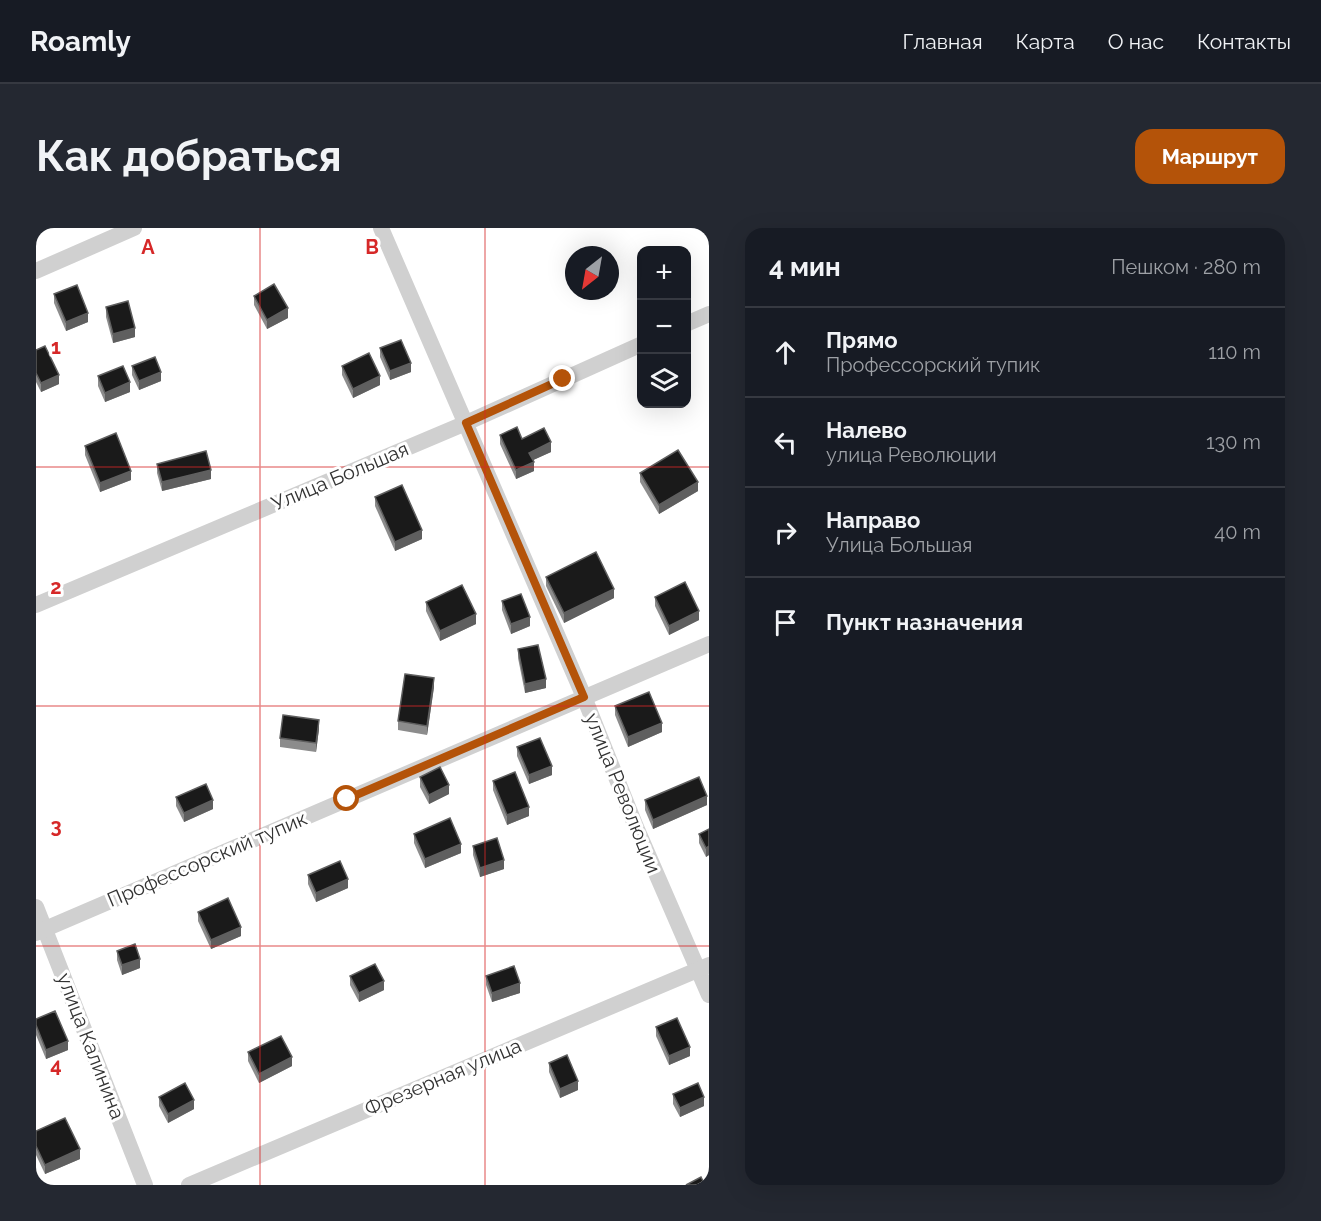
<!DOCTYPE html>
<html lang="ru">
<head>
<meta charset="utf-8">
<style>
	:root { --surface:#171b24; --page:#242831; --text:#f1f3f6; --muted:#9ea1a6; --line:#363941; --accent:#b45309 }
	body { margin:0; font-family:Raleway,sans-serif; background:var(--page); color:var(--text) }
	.controls { position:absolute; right:18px; top:18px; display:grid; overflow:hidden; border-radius:12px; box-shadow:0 6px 24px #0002 }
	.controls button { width:54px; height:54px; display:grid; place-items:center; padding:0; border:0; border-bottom:2px solid var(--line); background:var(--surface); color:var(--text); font:30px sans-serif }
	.compass { position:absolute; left:529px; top:18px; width:54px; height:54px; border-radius:50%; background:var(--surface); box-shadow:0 6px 24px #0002; rotate:211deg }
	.stop { position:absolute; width:18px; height:18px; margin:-14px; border:4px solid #b45309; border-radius:50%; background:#fff }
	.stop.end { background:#b45309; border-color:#fff; box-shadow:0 2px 6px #0008 }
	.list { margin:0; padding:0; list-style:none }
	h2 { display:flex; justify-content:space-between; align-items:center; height:78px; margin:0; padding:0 24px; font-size:26px }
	h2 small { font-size:20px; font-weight:400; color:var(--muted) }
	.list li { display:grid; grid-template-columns:39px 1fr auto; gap:18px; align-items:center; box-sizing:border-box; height:90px; padding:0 24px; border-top:2px solid var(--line) }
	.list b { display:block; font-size:22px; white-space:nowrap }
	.list p { margin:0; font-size:20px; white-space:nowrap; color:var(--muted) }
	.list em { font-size:20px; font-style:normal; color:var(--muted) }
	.icon { flex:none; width:33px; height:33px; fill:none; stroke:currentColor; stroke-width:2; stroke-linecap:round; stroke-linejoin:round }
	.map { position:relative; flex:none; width:673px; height:957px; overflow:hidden; border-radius:18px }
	header { display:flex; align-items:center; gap:36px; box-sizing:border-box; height:84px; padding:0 30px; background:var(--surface); border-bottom:2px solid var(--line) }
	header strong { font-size:28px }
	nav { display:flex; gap:33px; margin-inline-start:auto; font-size:21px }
	.intro { display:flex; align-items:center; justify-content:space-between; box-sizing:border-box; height:144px; padding:0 36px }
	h1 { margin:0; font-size:42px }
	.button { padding:15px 27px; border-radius:18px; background:var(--accent); color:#fff; font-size:21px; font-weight:700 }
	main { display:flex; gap:36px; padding:0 36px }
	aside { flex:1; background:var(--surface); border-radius:18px; box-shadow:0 6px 24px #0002 }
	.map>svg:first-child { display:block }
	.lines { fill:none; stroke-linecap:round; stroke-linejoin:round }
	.minor { stroke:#d0d0d0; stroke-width:16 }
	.wall { fill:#8c8c8c }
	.shaded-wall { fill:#5f5f5f }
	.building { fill:#1a1a1a; stroke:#5f5f5f; stroke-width:1.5 }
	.route { stroke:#b45309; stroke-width:8 }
	.grid { fill:none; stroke:#d62828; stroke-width:1.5; stroke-opacity:0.55 }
	.labels { text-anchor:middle; stroke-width:6; stroke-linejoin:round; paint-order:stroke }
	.street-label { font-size:20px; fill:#333; stroke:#fff }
	.grid-label { font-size:20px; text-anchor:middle; font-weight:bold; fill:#d62828; stroke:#fff; stroke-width:6; stroke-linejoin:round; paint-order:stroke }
</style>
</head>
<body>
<header>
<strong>Roamly</strong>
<nav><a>Главная</a><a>Карта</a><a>О нас</a><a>Контакты</a></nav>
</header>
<div class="intro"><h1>Как добраться</h1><a class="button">Маршрут</a></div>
<main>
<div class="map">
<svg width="673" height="957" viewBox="0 0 673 957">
	<rect width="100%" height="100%" fill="#fff"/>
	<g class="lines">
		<!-- minor -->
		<g class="minor">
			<path d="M345,0l203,469 52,130 73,168"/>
			<path d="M0,43l98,-43"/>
			<path d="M650,96l23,-10"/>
			<path d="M0,377l430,-182 176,-79"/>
			<path d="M0,679l109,278"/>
			<path d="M0,705l673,-289"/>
			<path d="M153,957l520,-220"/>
		</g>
	</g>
	<!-- wall -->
	<g class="wall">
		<path d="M18,66l34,28 -22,9 -12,-28z"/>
		<path d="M218,68l34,22 -21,11 -13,-24z"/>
		<path d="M70,79l29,30 -22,6 -7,-26z"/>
		<path d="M344,120l31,24 -21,8 -10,-23z"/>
		<path d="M0,122l23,34 -18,8 -5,-10z"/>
		<path d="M96,138l29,15 -22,9 -7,-15z"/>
		<path d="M306,138l38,19 -27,13 -11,-23z"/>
		<path d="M62,148l32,16 -25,10 -7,-16z"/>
		<path d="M464,207l22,4 29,13 -18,8 1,11 -18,8 -16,-35z"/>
		<path d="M49,218l46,34 -31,12 -15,-37z"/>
		<path d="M121,236l54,15 -49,12 -5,-18z"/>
		<path d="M604,245l58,18 -39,23 -19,-32z"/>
		<path d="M339,269l47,42 -27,12 -20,-45z"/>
		<path d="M510,349l68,21 -50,25 -18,-37z"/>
		<path d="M619,369l44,23 -30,15 -14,-29z"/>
		<path d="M466,373l28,25 -19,8 -9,-24z"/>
		<path d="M390,374l50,22 -36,17 -14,-30z"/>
		<path d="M482,421l28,39 -21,5 -7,-35z"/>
		<path d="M398,459l-7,48 -29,-5v-9z"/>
		<path d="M579,478l47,26 -34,15 -13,-32z"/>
		<path d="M283,501l-3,23 -36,-5v-9z"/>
		<path d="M481,519l35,28 -23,9 -12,-28z"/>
		<path d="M384,549l29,17 -20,10 -9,-17z"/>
		<path d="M457,553l36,35 -22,9 -14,-35z"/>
		<path d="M140,569l37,12 -29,13 -8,-16z"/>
		<path d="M609,572l62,5 -54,24 -8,-19z"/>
		<path d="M673,601v26l-3,2 -7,-14v-9z"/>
		<path d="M378,606l47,19 -36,15 -11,-25z"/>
		<path d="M437,618l31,23 -24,8 -7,-22z"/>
		<path d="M272,647l40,13 -32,14 -8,-18z"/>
		<path d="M162,684l43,24 -30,13 -13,-28z"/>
		<path d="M81,723l23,17 -18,7 -5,-15z"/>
		<path d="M314,748l34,14 -25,12 -9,-17z"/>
		<path d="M450,748l34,17 -28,9 -6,-17z"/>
		<path d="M0,791l32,31 -22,9 -10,-24z"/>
		<path d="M620,799l34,29 -21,9 -13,-29z"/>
		<path d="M212,824l44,14 -33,17 -11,-22z"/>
		<path d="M513,835l29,27 -18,8 -11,-26z"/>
		<path d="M637,866l31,12 -24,11 -7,-13z"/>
		<path d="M123,869l35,12 -26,14 -9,-17z"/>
		<path d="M0,903l44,28 -35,15 -9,-19z"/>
	</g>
	<!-- shaded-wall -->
	<g class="shaded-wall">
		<path d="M252,80v10l-21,11v-9z"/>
		<path d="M52,85v9l-22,9v-9z"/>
		<path d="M99,100v9l-22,6v-9z"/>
		<path d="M375,135v9l-21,8v-9z"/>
		<path d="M125,144v9l-22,9v-9z"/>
		<path d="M23,147v9l-18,8v-9z"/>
		<path d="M344,148v9l-27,13v-9z"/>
		<path d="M94,154v10l-25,10v-9z"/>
		<path d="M515,214v10l-22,10v-9z"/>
		<path d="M498,234v9l-18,8v-9z"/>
		<path d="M175,242v9l-49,12v-9z"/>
		<path d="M95,243v9l-31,12v-9z"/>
		<path d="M662,254v9l-39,23v-9z"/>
		<path d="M386,302v9l-27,12v-9z"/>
		<path d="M578,361v9l-50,25v-10z"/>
		<path d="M663,383v9l-30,15v-9z"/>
		<path d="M440,386v10l-36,17v-10z"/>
		<path d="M494,389v9l-19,8v-10z"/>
		<path d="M398,450v9l-7,48v-9z"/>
		<path d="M510,451v9l-21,5v-9z"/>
		<path d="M283,492v9l-3,23v-9z"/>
		<path d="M626,495v9l-34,15v-10z"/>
		<path d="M516,538v9l-23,9v-9z"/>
		<path d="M413,557v9l-20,10v-9z"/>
		<path d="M671,568v9l-54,24v-9z"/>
		<path d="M177,572v9l-29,13v-9z"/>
		<path d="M493,579v9l-22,9v-10z"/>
		<path d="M425,616v9l-36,15v-9z"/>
		<path d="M673,618v9l-3,2v-9z"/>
		<path d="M468,632v9l-24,8v-9z"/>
		<path d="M312,651v9l-32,14v-9z"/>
		<path d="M205,699v9l-30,13v-9z"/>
		<path d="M104,731v9l-18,7v-10z"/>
		<path d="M348,753v9l-25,12v-9z"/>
		<path d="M484,755v10l-28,9v-9z"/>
		<path d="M32,813v9l-22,9v-9z"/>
		<path d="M654,819v9l-21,9v-9z"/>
		<path d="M256,829v9l-33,17v-9z"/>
		<path d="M542,853v9l-18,8v-9z"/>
		<path d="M668,869v9l-24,11v-9z"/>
		<path d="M158,872v9l-26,14v-9z"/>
		<path d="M44,921v10l-35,15v-9z"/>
	</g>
	<!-- building -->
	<g class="building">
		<path d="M238,56l14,24 -21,12 -13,-24z"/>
		<path d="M41,57l11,28 -22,9 -12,-28z"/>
		<path d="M92,73l7,27 -22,6 -7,-27z"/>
		<path d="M365,112l10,23 -21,8 -10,-23z"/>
		<path d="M9,118l14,29 -18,8 -5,-10v-23z"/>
		<path d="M333,125l11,23 -27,13 -11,-23z"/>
		<path d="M119,129l6,15 -22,9 -7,-15z"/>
		<path d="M87,138l7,16 -25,11 -7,-17z"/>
		<path d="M481,199l5,12 22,-11 7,14 -22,11 5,9 -18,8 -16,-35z"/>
		<path d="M80,205l15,38 -31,12 -15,-37z"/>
		<path d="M642,222l20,32 -39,23 -19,-32z"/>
		<path d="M170,223l5,19 -49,12 -5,-18z"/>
		<path d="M366,257l20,45 -27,12 -20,-45z"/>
		<path d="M560,324l18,37 -50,24 -18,-36z"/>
		<path d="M649,354l14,29 -30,15 -14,-29z"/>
		<path d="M426,357l14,29 -36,17 -14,-29z"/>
		<path d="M485,366l9,23 -19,7 -9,-23z"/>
		<path d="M502,417l8,34 -21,5 -7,-35z"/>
		<path d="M369,446l29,4 -7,48 -29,-5z"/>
		<path d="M613,464l13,31 -34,14 -13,-31z"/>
		<path d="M247,487l36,5 -3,23 -36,-5z"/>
		<path d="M504,510l12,28 -23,9 -12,-28z"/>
		<path d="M404,539l9,18 -20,10 -9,-18z"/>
		<path d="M479,544l14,35 -22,8 -14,-34z"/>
		<path d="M663,549l8,19 -54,24 -8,-20z"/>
		<path d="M170,556l7,16 -29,13 -8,-16z"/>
		<path d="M414,590l11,26 -36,15 -11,-25z"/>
		<path d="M673,601v17l-3,2 -7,-14z"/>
		<path d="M461,610l7,22 -24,8 -7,-22z"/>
		<path d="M304,633l8,18 -32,14 -8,-18z"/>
		<path d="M192,670l13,29 -30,13 -13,-28z"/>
		<path d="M99,716l5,15 -18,6 -5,-14z"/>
		<path d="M339,736l9,17 -25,12 -9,-17z"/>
		<path d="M478,738l6,17 -28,10 -6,-17z"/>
		<path d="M19,783l13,30 -22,9 -10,-25v-6z"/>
		<path d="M641,790l13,29 -21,9 -13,-29z"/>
		<path d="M245,808l11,21 -33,17 -11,-22z"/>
		<path d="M531,827l11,26 -18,8 -11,-26z"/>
		<path d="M149,855l9,17 -26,14 -9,-17z"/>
		<path d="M662,855l6,14 -24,11 -7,-14z"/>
		<path d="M29,890l15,31 -35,16 -9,-19v-15z"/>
		<path d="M665,949l4,8h-19z"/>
	</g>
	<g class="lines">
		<!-- route -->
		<path class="route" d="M311,571l237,-102 -118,-274 97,-44"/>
	</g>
	<!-- grid -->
	<path class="grid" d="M224,0v957M449,0v957M0,239h673M0,478h673M0,718h673"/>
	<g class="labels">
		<!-- street labels -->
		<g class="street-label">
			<text transform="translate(304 248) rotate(-23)" y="7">Улица Большая</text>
			<text transform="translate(587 565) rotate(68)" y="7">улица Революции</text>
			<text transform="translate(171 631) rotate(-23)" y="7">Профессорский тупик</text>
			<text transform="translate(55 818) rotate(69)" y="7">улица Калинина</text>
			<text transform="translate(407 849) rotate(-23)" y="7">Фрезерная улица</text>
		</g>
	</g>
	<g class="grid-label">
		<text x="112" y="26">A</text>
		<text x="336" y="26">B</text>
		<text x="20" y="126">1</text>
		<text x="20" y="366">2</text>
		<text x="20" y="605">3</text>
		<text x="20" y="844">4</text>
	</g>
</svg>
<div class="controls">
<button>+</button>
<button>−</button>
<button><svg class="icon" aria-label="layers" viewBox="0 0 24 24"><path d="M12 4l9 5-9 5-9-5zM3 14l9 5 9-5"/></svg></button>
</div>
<svg class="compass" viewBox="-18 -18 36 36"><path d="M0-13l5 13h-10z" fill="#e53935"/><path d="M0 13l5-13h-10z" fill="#9ea1a6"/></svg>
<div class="stop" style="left:311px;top:571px"></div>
<div class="stop end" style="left:527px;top:151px"></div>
</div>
<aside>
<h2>4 мин<small>Пешком · 280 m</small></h2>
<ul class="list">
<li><svg class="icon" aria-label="ahead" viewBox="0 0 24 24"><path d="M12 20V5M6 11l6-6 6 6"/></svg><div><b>Прямо</b><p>Профессорский тупик</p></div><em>110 m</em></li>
<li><svg class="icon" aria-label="left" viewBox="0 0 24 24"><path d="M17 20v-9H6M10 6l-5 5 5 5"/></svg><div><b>Налево</b><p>улица Революции</p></div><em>130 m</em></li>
<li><svg class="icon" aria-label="right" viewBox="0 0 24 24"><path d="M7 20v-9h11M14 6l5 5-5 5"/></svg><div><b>Направо</b><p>Улица Большая</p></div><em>40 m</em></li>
<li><svg class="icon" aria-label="arrive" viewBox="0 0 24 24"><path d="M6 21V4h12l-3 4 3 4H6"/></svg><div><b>Пункт назначения</b></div></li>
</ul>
</aside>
</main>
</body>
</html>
